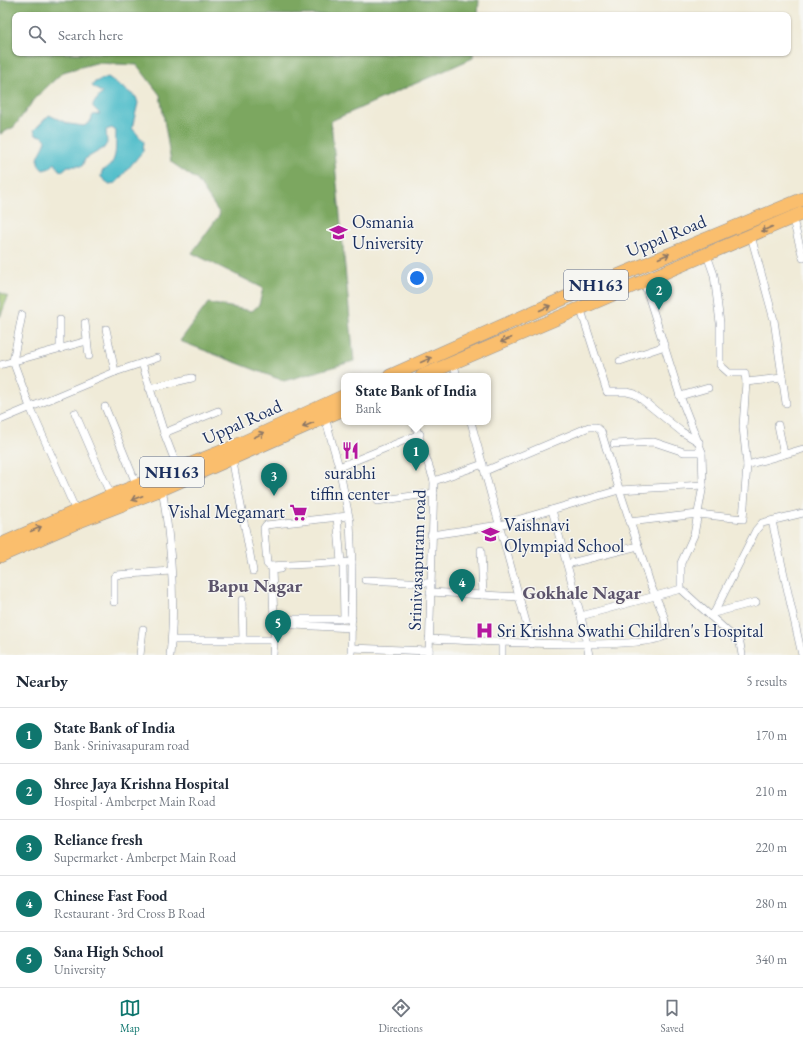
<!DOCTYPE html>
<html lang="en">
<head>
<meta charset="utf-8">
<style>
	:root { --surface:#fff; --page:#f6f6f7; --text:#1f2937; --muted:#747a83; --line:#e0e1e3; --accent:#0f766e }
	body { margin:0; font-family:"EB Garamond",serif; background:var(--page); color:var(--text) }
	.you { position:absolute; left:417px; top:278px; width:14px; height:14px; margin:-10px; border:3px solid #fff; border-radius:50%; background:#1a73e8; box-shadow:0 0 0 6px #1a73e833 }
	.badge { display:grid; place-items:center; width:26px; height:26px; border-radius:50%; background:var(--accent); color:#fff; font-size:13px; font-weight:700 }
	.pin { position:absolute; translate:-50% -33px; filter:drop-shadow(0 1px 2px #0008) }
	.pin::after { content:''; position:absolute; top:21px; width:14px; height:12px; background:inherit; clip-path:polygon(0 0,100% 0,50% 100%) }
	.popup { position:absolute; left:341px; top:373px; width:150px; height:52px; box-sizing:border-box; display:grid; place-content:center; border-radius:8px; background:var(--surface); filter:drop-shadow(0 1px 3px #0005); font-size:13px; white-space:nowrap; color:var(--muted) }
	.popup b { font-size:15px; color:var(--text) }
	.popup::after { content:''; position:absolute; left:50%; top:100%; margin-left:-8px; border:8px solid transparent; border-top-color:var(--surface) }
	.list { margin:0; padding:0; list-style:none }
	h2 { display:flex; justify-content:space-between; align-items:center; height:52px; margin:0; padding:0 16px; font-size:17px }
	h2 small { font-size:13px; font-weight:400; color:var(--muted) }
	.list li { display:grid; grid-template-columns:26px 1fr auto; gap:12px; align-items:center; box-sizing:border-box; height:56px; padding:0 16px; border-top:1px solid var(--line) }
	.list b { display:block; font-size:15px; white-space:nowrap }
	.list p { margin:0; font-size:13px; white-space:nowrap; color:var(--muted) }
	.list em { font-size:13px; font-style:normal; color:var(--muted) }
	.icon { flex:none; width:22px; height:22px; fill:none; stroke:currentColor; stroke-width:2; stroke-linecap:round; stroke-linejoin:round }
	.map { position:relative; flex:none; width:803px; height:655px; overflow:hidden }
	.search { position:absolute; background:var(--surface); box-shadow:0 1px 3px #0004; left:12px; right:12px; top:12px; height:44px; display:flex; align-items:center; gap:10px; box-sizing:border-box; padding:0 14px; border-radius:8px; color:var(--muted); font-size:15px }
	.sheet { height:332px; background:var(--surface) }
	nav { display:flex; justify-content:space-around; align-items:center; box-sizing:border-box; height:56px; border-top:1px solid var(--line); background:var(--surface); font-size:11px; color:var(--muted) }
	nav a { display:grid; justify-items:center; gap:2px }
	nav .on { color:var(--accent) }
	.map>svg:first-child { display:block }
	.green { fill:#9bc16c; stroke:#5b7865 }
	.forest { fill:#7ca760; stroke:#4c6b5f }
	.water { fill:#51beca; stroke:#367694 }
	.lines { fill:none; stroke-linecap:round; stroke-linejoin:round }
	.street-casing { stroke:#868d9b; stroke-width:8 }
	.highway-casing { stroke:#868d9b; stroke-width:14 }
	.street { stroke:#fff; stroke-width:7 }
	.highway { stroke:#fabe6d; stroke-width:13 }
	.oneway { stroke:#8a7666 }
	.labels { text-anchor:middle; stroke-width:3; stroke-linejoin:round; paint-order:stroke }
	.shield { fill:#f6f6f2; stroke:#5d6b8a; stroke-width:1 }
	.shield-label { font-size:17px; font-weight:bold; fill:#1b2f5e }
	.poi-label { font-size:18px; fill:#1b2f5e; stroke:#f6f6f2; text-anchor:start }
	.street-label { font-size:18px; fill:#1b2f5e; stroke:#f6f6f2 }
	.neighbourhood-label { font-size:19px; font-weight:bold; fill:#5c546b; stroke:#f6f6f2 }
</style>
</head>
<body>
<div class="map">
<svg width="803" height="655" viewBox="0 0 803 655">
	<rect width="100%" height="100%" fill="#f6f6f2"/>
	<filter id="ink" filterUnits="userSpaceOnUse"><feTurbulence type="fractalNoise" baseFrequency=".025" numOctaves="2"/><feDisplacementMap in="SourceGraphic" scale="8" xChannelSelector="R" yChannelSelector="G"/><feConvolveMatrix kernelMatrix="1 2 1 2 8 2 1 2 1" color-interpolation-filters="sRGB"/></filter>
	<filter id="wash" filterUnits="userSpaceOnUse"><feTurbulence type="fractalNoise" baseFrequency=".012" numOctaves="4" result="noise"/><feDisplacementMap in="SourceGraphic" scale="16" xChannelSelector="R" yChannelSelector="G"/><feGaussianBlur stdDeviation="0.9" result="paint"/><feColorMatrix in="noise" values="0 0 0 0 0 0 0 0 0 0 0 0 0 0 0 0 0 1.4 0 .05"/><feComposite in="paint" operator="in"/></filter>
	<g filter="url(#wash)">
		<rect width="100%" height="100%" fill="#f0ebd8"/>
		<!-- green -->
		<path class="green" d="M0,292l8,5 -8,20z"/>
		<!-- forest -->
		<path class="forest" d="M0,0h479l-1,15h-463v38h458v5l-142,63 23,240 -70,20 -104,-40 28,-38 44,8 7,-6 4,-17 -71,-35 28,-39 -23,-34 -26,-18 -11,-67 -23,-30 -41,-2 -33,9 -27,25 -22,30 -14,7z"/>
		<!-- water -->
		<path class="water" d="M108,77l28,20 2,6 -6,25 12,14 -1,9 -27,32 -7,1 -8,-7 1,-6c17,-8 13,-23 14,-40l-4,-3 -6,2 1,13 -3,5 -19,11 -3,7h-14l-6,5 -3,-1 -4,-7 -5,5 -7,2c-12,-10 1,-19 3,-30l-4,-4 -6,-1 -2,-5 15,-15 20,9 15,2 6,-4 3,-7 7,-1 -7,-7v-3l9,-11 -10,-7 3,-4z"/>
	</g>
	<g filter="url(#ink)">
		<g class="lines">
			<defs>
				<g id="street">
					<path d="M792,216l11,42"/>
					<path d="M751,236l23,84 12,83"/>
					<path d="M707,255l7,20 6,48v42l9,8h16l1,9"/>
					<path d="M644,282l36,114 22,56 1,33 -9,50 -13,28v26l59,54 2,12"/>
					<path d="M580,307l27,85h20l8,2 47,38 17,10"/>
					<path d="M22,315l-9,46 17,46 46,104"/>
					<path d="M85,323l4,33"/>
					<path d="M106,329l9,43"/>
					<path d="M60,349v-29"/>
					<path d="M620,361l45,-15"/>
					<path d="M453,362l4,14"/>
					<path d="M142,363l22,70 14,36"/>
					<path d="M0,365l87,-24"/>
					<path d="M149,388l43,-10"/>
					<path d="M680,396l28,-8"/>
					<path d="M105,407l32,79"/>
					<path d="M75,413l36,83"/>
					<path d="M324,414l15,53 11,55 2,43 -1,90"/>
					<path d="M0,420l115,-48 42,-14"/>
					<path d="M414,422l20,59 -5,174"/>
					<path d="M471,422l61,222"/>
					<path d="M778,425l6,29"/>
					<path d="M164,433l54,-22"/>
					<path d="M614,444l40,-2 30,10h18"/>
					<path d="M232,457l21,114"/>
					<path d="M747,465l56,-16"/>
					<path d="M339,467l81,-33"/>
					<path d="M434,481l49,-17"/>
					<path d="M162,488c9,54 14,112 8,167"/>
					<path d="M377,501l57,-8"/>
					<path d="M552,510l29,106 8,39"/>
					<path d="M348,516l-82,9 -2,3 3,36 2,2 83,-4"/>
					<path d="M337,517l4,45"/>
					<path d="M772,521l30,134"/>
					<path d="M629,522l69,-8 45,5 4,-54 -4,-38 3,-45 36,-4"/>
					<path d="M431,535l69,-10 119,-35 84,-5"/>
					<path d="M481,550l2,45"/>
					<path d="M567,564l71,-18"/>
					<path d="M343,566l1,53"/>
					<path d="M280,569l-8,1 2,49h78"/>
					<path d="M365,580l65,3"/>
					<path d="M430,592l90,5"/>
					<path d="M242,600l1,40"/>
					<path d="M114,602v-25l2,-2 55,-4"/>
					<path d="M714,613l42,-11"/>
					<path d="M581,616l100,-27"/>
					<path d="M710,616l4,-3 42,-83 6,-7 41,-10"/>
					<path d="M429,639c34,1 220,13 237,-4 2,-19 -10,-34 -16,-52 -16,-51 -34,-101 -49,-152l-5,-4h-7l-104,44"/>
					<path d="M172,640h97"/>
					<path d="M502,642v13"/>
					<path d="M352,648l77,3"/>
					<path d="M140,655l3,-26"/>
					<path d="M273,655l2,-31 77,4"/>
				</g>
				<g id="highway">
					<path d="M390,376l186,-83 227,-94"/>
					<path d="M422,376l381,-163"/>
					<path d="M0,545l111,-49 122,-49 111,-51"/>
					<path d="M0,556l80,-35 82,-32 182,-80"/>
				</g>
			</defs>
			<!-- street casing -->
			<use href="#street" class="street-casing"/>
			<!-- highway casing -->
			<use href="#highway" class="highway-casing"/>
			<!-- street -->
			<use href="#street" class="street"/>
			<!-- highway -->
			<use href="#highway" class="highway"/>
		</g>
		<!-- one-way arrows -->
		<defs><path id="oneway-shaft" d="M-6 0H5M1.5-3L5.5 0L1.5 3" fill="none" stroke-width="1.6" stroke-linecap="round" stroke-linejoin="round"/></defs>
		<g class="oneway">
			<use href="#oneway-shaft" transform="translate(767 229) rotate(156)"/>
			<use href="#oneway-shaft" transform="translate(664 256) rotate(-23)"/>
			<use href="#oneway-shaft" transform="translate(545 308) rotate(-24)"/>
			<use href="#oneway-shaft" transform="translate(506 340) rotate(157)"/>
			<use href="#oneway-shaft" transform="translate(426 360) rotate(-24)"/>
			<use href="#oneway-shaft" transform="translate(308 425) rotate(156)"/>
			<use href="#oneway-shaft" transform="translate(259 435) rotate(-25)"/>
			<use href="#oneway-shaft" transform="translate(137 498) rotate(159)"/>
			<use href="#oneway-shaft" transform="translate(36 529) rotate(-24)"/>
		</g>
	</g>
	<!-- icons -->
	<defs>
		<symbol id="university-bare" viewBox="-9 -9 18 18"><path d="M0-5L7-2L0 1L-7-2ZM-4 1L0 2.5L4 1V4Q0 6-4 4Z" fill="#b5179e" stroke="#f6f6f2" stroke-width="2.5" paint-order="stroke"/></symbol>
		<symbol id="restaurant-bare" viewBox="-9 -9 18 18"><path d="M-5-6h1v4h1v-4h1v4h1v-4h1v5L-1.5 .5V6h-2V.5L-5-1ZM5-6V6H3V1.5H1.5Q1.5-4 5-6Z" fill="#b5179e" stroke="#f6f6f2" stroke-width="2.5" paint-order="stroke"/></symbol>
		<symbol id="supermarket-bare" viewBox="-9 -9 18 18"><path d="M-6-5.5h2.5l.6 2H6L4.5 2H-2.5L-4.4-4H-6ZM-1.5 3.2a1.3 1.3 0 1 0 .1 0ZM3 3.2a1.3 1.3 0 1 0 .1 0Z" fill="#b5179e" stroke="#f6f6f2" stroke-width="2.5" paint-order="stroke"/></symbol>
		<symbol id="hospital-bare" viewBox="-9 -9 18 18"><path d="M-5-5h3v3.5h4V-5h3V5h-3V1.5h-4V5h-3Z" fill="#b5179e" stroke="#f6f6f2" stroke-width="2.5" paint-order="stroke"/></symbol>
	</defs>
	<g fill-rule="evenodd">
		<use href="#university-bare" x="326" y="220" width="25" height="25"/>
		<use href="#restaurant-bare" x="338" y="438" width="25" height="25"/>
		<use href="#supermarket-bare" x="286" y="500" width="25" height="25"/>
		<use href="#university-bare" x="478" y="522" width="25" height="25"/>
		<use href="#hospital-bare" x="472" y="618" width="25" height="25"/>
	</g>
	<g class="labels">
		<!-- shield labels -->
		<g class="shield">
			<rect x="564" y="270" width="64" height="30" rx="3"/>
			<rect x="140" y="457" width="64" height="30" rx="3"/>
		</g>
		<g class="shield-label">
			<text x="596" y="291">NH163</text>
			<text x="172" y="478">NH163</text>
		</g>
		<!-- poi labels -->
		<g class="poi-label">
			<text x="352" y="228">Osmania<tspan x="352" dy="21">University</tspan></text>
			<text x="350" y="479" text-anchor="middle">surabhi<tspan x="350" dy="21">tiffin center</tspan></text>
			<text x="285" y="518" text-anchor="end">Vishal Megamart</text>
			<text x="504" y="531">Vaishnavi<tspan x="504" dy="21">Olympiad School</tspan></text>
			<text x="497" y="637">Sri Krishna Swathi Children's Hospital</text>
		</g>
		<!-- street labels -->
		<g class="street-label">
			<text transform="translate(666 236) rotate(-22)" y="6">Uppal Road</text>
			<text transform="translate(242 422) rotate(-24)" y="6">Uppal Road</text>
			<text transform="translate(417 560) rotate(-88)" y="6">Srinivasapuram road</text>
		</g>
		<!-- neighbourhood labels -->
		<g class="neighbourhood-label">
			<text x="255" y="592">Bapu Nagar</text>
			<text x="582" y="599">Gokhale Nagar</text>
		</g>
	</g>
</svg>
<div class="you"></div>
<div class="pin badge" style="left:416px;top:471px">1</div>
<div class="popup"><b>State Bank of India</b>Bank</div>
<div class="pin badge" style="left:659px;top:310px">2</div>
<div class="pin badge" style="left:274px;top:496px">3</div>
<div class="pin badge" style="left:462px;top:602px">4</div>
<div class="pin badge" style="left:278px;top:643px">5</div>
<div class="search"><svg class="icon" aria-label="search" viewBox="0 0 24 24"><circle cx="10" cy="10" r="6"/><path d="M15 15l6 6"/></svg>Search here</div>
</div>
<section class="sheet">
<h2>Nearby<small>5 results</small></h2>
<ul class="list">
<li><span class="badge">1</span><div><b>State Bank of India</b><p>Bank · Srinivasapuram road</p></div><em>170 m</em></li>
<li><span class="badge">2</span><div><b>Shree Jaya Krishna Hospital</b><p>Hospital · Amberpet Main Road</p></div><em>210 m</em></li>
<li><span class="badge">3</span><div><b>Reliance fresh</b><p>Supermarket · Amberpet Main Road</p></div><em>220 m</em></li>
<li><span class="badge">4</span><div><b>Chinese Fast Food</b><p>Restaurant · 3rd Cross B Road</p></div><em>280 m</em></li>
<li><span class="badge">5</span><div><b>Sana High School</b><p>University</p></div><em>340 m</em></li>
</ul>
</section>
<nav>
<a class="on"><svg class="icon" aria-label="map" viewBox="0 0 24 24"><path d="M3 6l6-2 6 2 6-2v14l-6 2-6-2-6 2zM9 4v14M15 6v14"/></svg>Map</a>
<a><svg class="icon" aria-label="directions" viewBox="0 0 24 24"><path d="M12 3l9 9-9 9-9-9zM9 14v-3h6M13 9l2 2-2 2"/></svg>Directions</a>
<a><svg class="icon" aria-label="saved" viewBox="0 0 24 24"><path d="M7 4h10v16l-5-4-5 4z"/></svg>Saved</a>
</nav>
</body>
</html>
